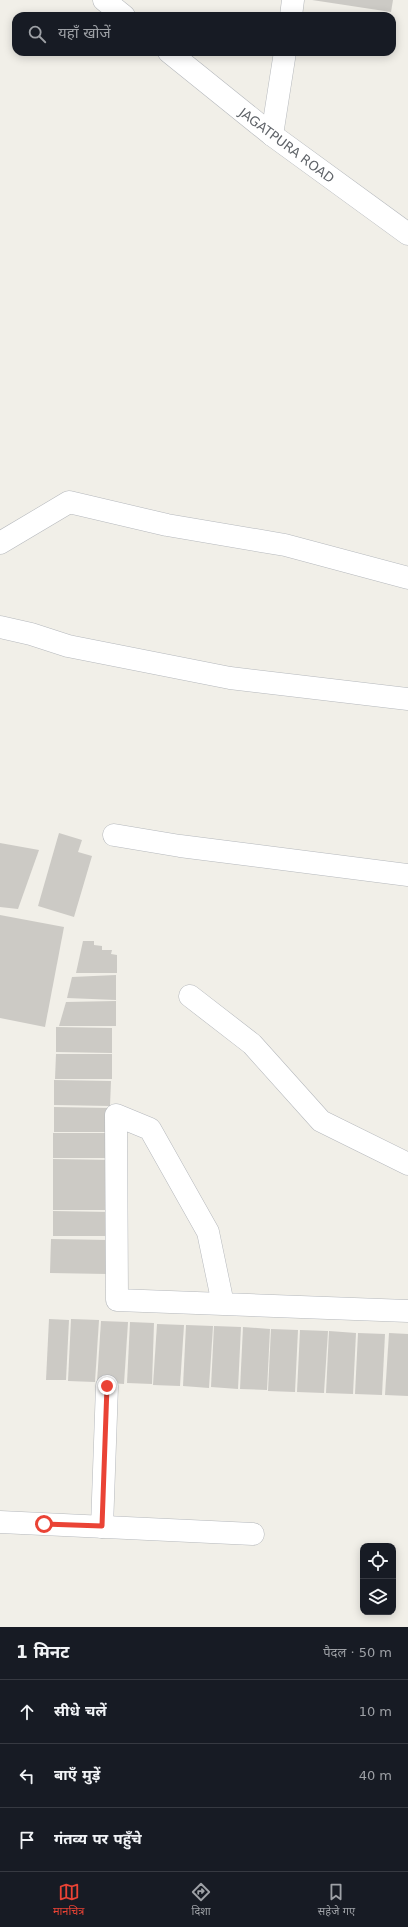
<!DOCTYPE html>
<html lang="hi">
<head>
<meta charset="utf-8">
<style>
	:root { --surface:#171b24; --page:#20242c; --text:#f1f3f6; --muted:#9ea1a6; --line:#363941; --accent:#ea4335 }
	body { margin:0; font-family:"DejaVu Sans","Noto Sans Devanagari",sans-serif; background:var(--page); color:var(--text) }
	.controls { position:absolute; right:12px; bottom:12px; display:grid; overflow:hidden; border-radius:8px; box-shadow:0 2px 10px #0003 }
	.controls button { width:36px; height:36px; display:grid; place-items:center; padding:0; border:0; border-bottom:1px solid var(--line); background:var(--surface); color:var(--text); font:20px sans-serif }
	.stop { position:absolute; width:12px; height:12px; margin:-9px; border:3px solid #ea4335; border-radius:50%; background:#fff }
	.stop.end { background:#ea4335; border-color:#fff; box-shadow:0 1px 4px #0008 }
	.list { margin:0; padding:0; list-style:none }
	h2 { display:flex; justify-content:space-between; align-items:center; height:52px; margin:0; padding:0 16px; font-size:17px }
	h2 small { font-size:13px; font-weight:400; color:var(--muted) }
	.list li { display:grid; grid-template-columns:26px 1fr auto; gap:12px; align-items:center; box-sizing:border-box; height:64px; padding:0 16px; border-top:1px solid var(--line) }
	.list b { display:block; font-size:15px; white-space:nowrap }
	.list em { font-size:13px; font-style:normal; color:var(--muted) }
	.icon { flex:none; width:22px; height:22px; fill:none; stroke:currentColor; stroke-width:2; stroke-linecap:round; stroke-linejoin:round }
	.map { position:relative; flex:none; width:408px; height:1627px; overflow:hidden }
	.search { position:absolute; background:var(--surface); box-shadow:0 2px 10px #0003; left:12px; right:12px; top:12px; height:44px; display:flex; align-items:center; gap:10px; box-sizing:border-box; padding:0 14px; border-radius:12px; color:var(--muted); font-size:15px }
	.sheet { height:244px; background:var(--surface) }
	nav { display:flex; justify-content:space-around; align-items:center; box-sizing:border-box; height:56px; border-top:1px solid var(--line); background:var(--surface); font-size:11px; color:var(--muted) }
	nav a { display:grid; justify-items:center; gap:2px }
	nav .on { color:var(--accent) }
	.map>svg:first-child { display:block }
	.building { fill:#cccac5 }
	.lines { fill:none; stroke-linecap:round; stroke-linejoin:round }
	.street-casing { stroke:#b5b8bc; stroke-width:23 }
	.street { stroke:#fff; stroke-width:22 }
	.route { stroke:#ea4335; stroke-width:5 }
	.labels { text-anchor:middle; stroke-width:4; stroke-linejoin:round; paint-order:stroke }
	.street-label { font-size:13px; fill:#5f6368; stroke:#fff }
</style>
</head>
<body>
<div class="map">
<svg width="408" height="1627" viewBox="0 0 408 1627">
	<rect width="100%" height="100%" fill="#f1efe8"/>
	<!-- building -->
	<g class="building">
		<path d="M312,0h81l-2,12z"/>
		<path d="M59,833l23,7 -4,12 14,4 -18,61 -36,-11z"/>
		<path d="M0,843l39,7 -21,59 -18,-2z"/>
		<path d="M0,915l64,12 -19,100 -45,-9z"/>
		<path d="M83,941h11v4l8,1v4h10l-1,4 6,1v18h-41z"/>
		<path d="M116,975v25l-49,-2 5,-21z"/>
		<path d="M116,1001v25h-57l7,-24z"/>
		<path d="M56,1027l56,1v25l-56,-1z"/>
		<path d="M56,1054h56v25h-57z"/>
		<path d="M54,1080l57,1 -1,25 -56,-1z"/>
		<path d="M54,1107l57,1v24h-57z"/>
		<path d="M53,1133h57l-1,25h-56z"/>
		<path d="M53,1159l57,1 -1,50h-56z"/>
		<path d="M53,1211l57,1 -1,24h-56z"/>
		<path d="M51,1239l57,1 -1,34 -57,-1z"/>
		<path d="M49,1319l20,1 -3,60h-20z"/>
		<path d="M71,1319l28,1 -4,62 -27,-1z"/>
		<path d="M101,1321l27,1 -4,62 -27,-2z"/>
		<path d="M130,1322l24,1 -2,61 -25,-1z"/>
		<path d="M157,1324l27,1 -4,61 -27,-1z"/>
		<path d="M186,1325l27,1 -4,62 -26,-2z"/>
		<path d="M214,1326l27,1 -3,62 -27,-2z"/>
		<path d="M243,1327l27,2 -3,61 -27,-1z"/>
		<path d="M271,1329l27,1 -3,62 -27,-1z"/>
		<path d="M300,1330l28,1 -4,62 -27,-1z"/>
		<path d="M329,1331l27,2 -3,61 -27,-1z"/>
		<path d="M358,1333l27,1 -3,61 -27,-1z"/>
		<path d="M389,1333l19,1v62l-23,-1z"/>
	</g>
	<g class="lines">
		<defs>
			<g id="street">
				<path d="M104,0l20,16"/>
				<path d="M291,16l2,-16"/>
				<path d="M169,52l103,83 136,99"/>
				<path d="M272,135l13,-83"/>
				<path d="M0,543l69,-41 98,23 118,20 123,33"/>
				<path d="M0,627l31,7 37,12 162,32 178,21"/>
				<path d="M114,835l66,11 228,29"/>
				<path d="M190,996l62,48 69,77 87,43"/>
				<path d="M223,1304l-15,-72 -58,-103 -34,-14 1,185 291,11"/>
				<path d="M0,1522l253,12"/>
				<path d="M102,1527l5,-141"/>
			</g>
		</defs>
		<!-- street casing -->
		<use href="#street" class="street-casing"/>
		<!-- street -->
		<use href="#street" class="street"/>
	</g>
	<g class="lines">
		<!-- route -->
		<path class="route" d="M44,1524l58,2 5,-140"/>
	</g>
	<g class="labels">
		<!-- street labels -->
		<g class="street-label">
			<text transform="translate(287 145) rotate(37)" y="5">JAGATPURA ROAD</text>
		</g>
	</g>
</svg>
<div class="controls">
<button><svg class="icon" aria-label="locate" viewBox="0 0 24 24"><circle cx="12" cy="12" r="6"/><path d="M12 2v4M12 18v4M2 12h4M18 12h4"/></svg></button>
<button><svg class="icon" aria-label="layers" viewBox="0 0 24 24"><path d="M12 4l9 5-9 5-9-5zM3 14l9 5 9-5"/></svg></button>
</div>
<div class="stop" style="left:44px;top:1524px"></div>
<div class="stop end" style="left:107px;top:1386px"></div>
<div class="search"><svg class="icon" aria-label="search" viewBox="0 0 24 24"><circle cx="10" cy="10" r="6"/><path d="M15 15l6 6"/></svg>यहाँ खोजें</div>
</div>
<section class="sheet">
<h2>1 मिनट<small>पैदल · 50 m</small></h2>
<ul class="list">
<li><svg class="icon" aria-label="ahead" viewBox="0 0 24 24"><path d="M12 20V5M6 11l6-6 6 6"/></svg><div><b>सीधे चलें</b></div><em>10 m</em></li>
<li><svg class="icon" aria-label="left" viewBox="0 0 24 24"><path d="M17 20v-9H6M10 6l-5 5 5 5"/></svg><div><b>बाएँ मुड़ें</b></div><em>40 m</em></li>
<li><svg class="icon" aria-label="arrive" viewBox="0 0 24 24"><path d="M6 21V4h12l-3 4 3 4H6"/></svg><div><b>गंतव्य पर पहुँचे</b></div></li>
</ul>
</section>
<nav>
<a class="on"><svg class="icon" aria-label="map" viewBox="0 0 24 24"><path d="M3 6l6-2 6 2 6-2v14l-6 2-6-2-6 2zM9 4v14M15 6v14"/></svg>मानचित्र</a>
<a><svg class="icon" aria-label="directions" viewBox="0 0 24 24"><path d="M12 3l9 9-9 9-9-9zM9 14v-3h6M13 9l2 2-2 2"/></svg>दिशा</a>
<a><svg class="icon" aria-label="saved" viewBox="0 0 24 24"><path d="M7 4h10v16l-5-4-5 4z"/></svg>सहेजे गए</a>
</nav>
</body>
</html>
